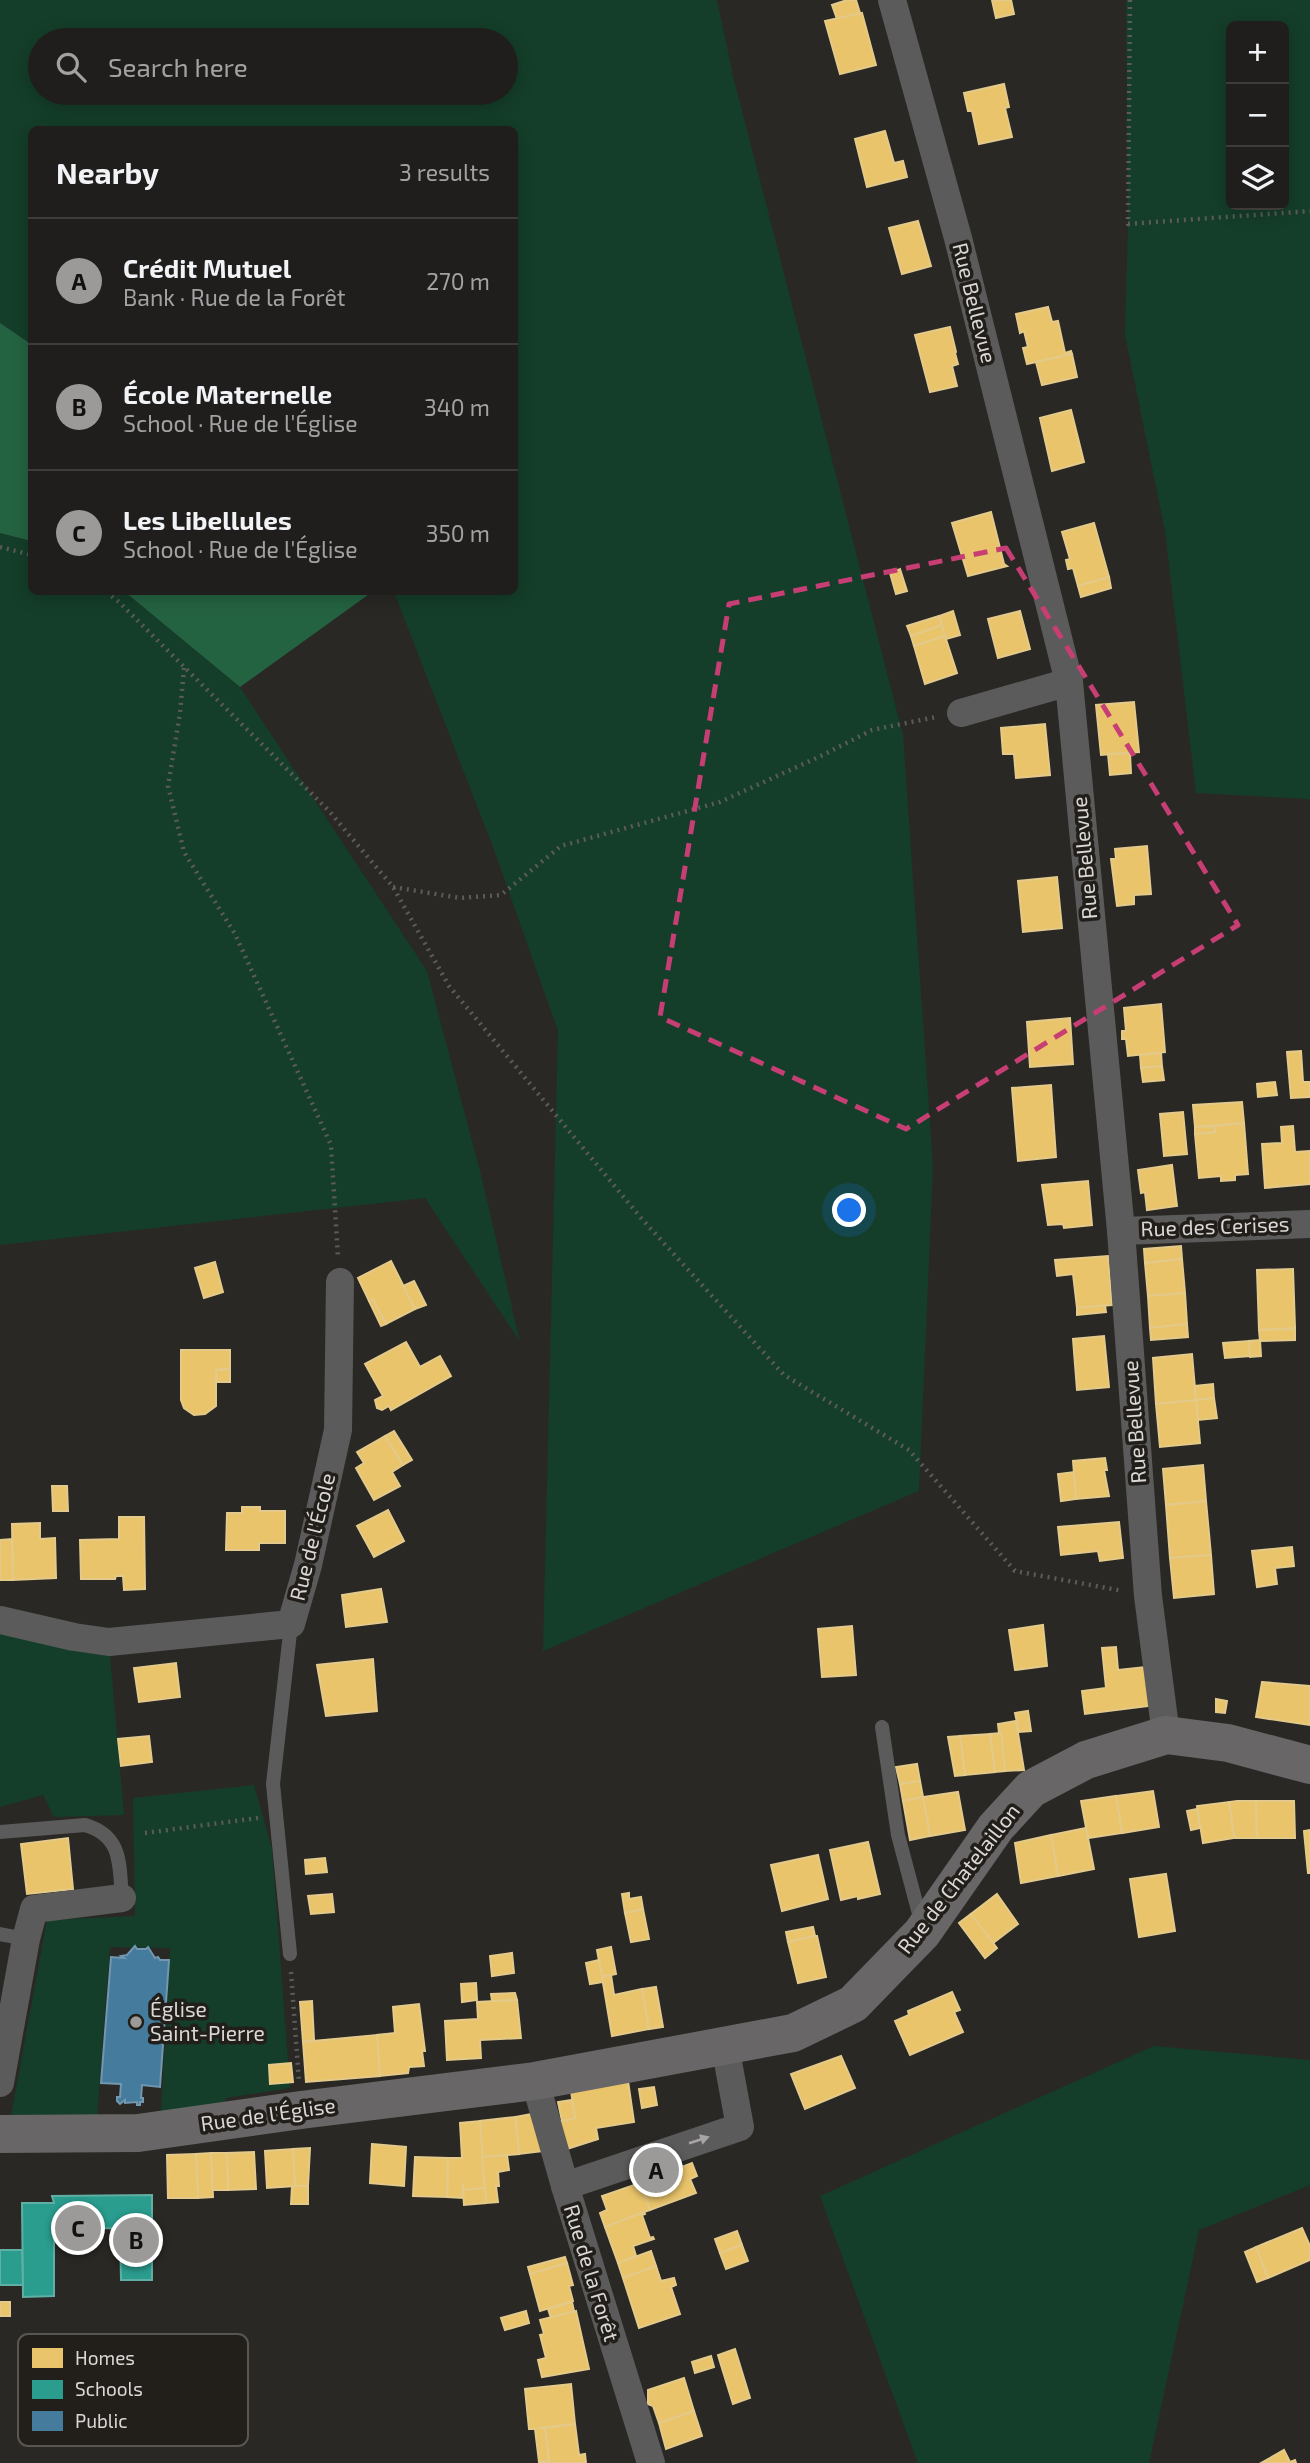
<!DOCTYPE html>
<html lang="en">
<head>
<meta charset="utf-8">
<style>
	:root { --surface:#201e1c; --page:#282725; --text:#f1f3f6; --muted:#a2a2a3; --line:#3d3c3b; --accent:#9c9a98 }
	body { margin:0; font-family:"Exo 2",sans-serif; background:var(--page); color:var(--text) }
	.controls { position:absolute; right:21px; top:21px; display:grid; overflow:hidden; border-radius:10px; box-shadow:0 4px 18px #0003 }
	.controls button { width:63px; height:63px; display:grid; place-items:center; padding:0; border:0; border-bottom:2px solid var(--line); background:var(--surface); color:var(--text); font:35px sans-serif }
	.you { position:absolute; left:850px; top:1211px; width:24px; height:24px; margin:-18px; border:5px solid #fff; border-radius:50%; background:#1a73e8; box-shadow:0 0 0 10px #1a73e833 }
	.badge { display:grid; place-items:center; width:46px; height:46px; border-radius:50%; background:var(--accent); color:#111; font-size:23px; font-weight:700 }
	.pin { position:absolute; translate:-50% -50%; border:4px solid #fff; box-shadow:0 2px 7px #0006 }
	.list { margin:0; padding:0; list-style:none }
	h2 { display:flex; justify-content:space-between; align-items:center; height:91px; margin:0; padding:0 28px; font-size:30px }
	h2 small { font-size:23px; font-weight:400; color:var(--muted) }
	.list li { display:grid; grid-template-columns:46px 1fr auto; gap:21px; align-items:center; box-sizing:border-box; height:126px; padding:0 28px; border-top:2px solid var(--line) }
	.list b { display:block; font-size:26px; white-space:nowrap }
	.list p { margin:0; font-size:23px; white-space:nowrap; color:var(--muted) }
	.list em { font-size:23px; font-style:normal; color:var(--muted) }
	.icon { flex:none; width:38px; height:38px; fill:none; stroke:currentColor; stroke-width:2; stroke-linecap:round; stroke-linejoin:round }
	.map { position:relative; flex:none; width:1310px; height:2463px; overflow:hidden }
	.search { position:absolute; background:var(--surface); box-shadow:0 4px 18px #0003; left:28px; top:28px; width:490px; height:77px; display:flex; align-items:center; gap:18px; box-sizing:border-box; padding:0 24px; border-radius:38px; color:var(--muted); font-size:26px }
	.panel { position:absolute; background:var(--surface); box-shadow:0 4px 18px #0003; left:28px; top:126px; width:490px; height:469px; border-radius:10px }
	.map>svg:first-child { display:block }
	.green { fill:#143e29; fill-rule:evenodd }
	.forest { fill:#246342 }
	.homes { fill:#e9c46a; stroke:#e4ca8a; stroke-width:2 }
	.schools { fill:#2a9d8f; stroke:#5fafa4; stroke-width:2 }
	.public { fill:#457b9d; stroke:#7297ae; stroke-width:2 }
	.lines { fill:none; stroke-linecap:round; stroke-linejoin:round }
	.path { stroke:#5c5b5a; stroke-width:4.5; stroke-dasharray:2 5; stroke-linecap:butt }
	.service { stroke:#5c5b5b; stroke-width:14 }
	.minor { stroke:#5c5b5b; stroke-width:28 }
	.secondary { stroke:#686666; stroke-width:38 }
	.oneway { fill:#a8a6a5 }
	.marked { fill:none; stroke:#c73e74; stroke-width:5; stroke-dasharray:14 9; stroke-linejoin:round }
	.poi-dot { fill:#9c9a98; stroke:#221e1a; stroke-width:2.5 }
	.labels { text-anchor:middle; stroke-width:7; stroke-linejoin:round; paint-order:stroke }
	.street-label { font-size:21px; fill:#dad8d6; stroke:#221e1a }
	.poi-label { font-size:21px; fill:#dad8d6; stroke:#221e1a; text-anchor:start }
	.key { fill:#221e1a; stroke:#595652; stroke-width:2 }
	.key-label { font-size:19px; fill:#dad8d6 }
</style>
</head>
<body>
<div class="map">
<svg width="1310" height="2463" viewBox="0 0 1310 2463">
	<rect width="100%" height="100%" fill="#2a2825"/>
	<!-- green -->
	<g class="green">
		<path d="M0,0h717l16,76 170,659 30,431 -14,325 -376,160 15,-620 -65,-184 -99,-255h120v-462h-482l-1,214 -31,-21zM40,40h466v53h-466z"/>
		<path d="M1126,0h184v799l-114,-6 -31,-262 -40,-196 3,-111zM1231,26h53v179h-53z"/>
		<path d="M0,533l31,8 1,51h93l115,95 187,284 54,204 39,167 -95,-144 -425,47z"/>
		<path d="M0,1632l110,23 14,160 -70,2 -11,-22 -43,12z"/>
		<path d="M254,1785l18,64 18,239 -64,10 -3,9 -62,5 9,-164 -60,-1 -13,170 -86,-1 36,-196 88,-4 -2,-118z"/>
		<path d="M1154,2046l156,14v125l-111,45 -50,233h-231l-98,-267z"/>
	</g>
	<!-- forest -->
	<g class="forest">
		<path d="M0,323l31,21v197l-31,-8z"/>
		<path d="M125,592h247l-132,95z"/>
	</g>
	<!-- homes -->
	<g class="homes">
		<path d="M847,0h9l4,13 -23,6 -5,-14z"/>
		<path d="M992,0h19l3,14 -18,4z"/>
		<path d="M862,13l14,52 -36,9 -15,-53z"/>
		<path d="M1004,84l5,23 -4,1 7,29 -33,7 -7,-33h-4l-4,-18z"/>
		<path d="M885,131l9,32 9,-2 4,16 -40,10 -12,-48z"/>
		<path d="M918,221l13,45 -29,8 -13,-46z"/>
		<path d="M1048,307l4,15 6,-1 7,32 6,-2 1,3 -45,10 -4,-16 5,-1 -4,-16 -4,2 -4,-19z"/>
		<path d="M950,327l6,25 -1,1 3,11 -6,2 5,20 -27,6 -15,-57z"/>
		<path d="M1072,354l5,23 -35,8 -6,-23z"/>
		<path d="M1071,410l13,52 -32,9 -12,-53z"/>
		<path d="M991,512l13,52 3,2 -39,10 -16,-53z"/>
		<path d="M1094,523l15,54 -31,9 -5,-18 -5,1 -2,-9 4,-1 -8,-27z"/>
		<path d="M900,569l7,22 -11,3 -6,-21z"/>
		<path d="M1109,577l2,11 -30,9 -3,-11z"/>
		<path d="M953,611l7,24 -14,4 -7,-23z"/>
		<path d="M1020,611l10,38 -32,9 -10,-39z"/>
		<path d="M939,616l3,9 -31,11 -4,-10z"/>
		<path d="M942,625l3,11 -31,10 -3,-10z"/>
		<path d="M945,636l12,37 -32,11 -11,-38z"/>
		<path d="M1134,702l5,50 -38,3 -5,-50z"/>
		<path d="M1045,724l5,51 -34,3 -2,-24h-11l-2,-26z"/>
		<path d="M1130,753l1,20 -21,2 -2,-21z"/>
		<path d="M1147,846l4,48 -17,1v9l-17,2 -6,-47h5l-1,-10z"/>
		<path d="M1057,877l5,51 -39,4 -5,-51z"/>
		<path d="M1161,1004l4,48 -37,4 -2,-17h-4v-8h4l-2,-23z"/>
		<path d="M1070,1018l3,46 -43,3 -3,-45z"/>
		<path d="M1301,1051l2,31h7v15l-19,1 -4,-46z"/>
		<path d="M1161,1053l1,13 -21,2 -1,-13z"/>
		<path d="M1162,1066l2,14 -21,2 -2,-14z"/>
		<path d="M1275,1082l2,13 -19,2 -1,-13z"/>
		<path d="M1051,1085l5,72 -38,4 -6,-73z"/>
		<path d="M1242,1102l2,21 -49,4 -2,-22z"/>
		<path d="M1183,1112l4,42 -23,2 -4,-42z"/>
		<path d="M1244,1123l4,51 -13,1v5l-14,1v-5l-22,2 -4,-44 20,-2v-6z"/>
		<path d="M1215,1126v6l-20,2v-7z"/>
		<path d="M1293,1126l2,26 15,-1v33l-45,4 -3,-44 20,-1 -1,-16z"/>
		<path d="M1172,1165l5,41 -30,4 -2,-18 -4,1 -3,-23z"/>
		<path d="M1088,1181l4,44 -28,3 -1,-4 -15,1 -6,-40z"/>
		<path d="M1181,1246l1,13 -37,4 -1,-14z"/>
		<path d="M1108,1256l4,49 -35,3 -4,-34 -16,2 -2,-16z"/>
		<path d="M1182,1259l3,34 -37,3 -3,-33z"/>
		<path d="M391,1261l24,48 -29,15 -13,-25 -4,2 -11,-23z"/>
		<path d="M215,1262l8,30 -19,6 -9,-30z"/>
		<path d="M1293,1269l2,59 -36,2 -2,-60z"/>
		<path d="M414,1281l12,24 -11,4 -12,-23z"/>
		<path d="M1185,1293l2,31 -37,4 -2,-32z"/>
		<path d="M373,1299l13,25 -5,2 -12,-25z"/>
		<path d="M1105,1305l1,7 -29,3v-7z"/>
		<path d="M1187,1324l1,13 -37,3 -1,-12z"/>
		<path d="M1295,1329v11l-35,1 -1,-11z"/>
		<path d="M1104,1336l5,51 -32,3 -4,-51z"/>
		<path d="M1260,1340l1,16 -11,1 -1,-16z"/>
		<path d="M1249,1341l1,15 -25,2 -2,-15z"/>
		<path d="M406,1342l14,25 20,-11 11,20 -60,34 -2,-4 -7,4 -5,-2 -2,-8 8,-4 -18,-32z"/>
		<path d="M181,1350h49v19l-14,1v36l-11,8 -11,1 -10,-7 -3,-8z"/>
		<path d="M1192,1354l4,46 -40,4 -3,-46z"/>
		<path d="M230,1369v13h-13l-1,-12z"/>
		<path d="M1213,1384l1,14 -18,2 -1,-14z"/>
		<path d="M1214,1398l3,20 -19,2 -2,-20z"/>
		<path d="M1196,1400l4,43 -40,4 -4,-43z"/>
		<path d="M394,1431l18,29 -9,5 -18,-29z"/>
		<path d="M385,1436l18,29 -11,7 8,14 -26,14 -18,-32 8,-5 -7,-11z"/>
		<path d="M1105,1458l2,12h-3l5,26 -33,3 -3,-38z"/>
		<path d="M1203,1465l3,36 -40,4 -3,-36z"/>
		<path d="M1074,1472l2,27 -15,2 -3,-27z"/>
		<path d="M52,1486h15l1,25h-15z"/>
		<path d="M1206,1501l5,54 -41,3 -4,-53z"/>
		<path d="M242,1507h18v4h25v32h-26v7h-33l1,-37h15z"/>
		<path d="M388,1510l16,31 -30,16 -17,-31z"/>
		<path d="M119,1517h25l1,72 -21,1 -1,-14h-7l-1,3h-34l-1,-39 39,-1z"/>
		<path d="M1119,1522l4,36 -23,3 -2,-10 -37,4 -3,-28z"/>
		<path d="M40,1523v16l15,-1 1,40 -43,2 -1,-56z"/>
		<path d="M12,1539l1,41h-13v-40z"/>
		<path d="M1292,1547l2,19 -19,2 2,16 -20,3 -5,-36z"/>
		<path d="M1211,1555l3,39 -40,4 -4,-40z"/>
		<path d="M381,1589l6,33 -41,5 -4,-32z"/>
		<path d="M1043,1625l4,41 -32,4 -6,-40z"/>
		<path d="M852,1626l4,49 -34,2 -4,-48z"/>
		<path d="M1116,1647l2,23 27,-3 4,39 -64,8 -3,-23 24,-3 -4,-40z"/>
		<path d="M373,1659l4,52 -51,5 -9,-51z"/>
		<path d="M176,1663l4,34 -41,5 -5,-34z"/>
		<path d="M1262,1682l48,4v39l-54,-8z"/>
		<path d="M1216,1699l11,2 -2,12 -9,-1z"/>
		<path d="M1028,1711l3,20 -12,1 -4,-19z"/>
		<path d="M1016,1721l8,49 -19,1 -4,-38h-2l-1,-9z"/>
		<path d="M1001,1733l4,38 -10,1 -5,-38z"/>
		<path d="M990,1734l5,38 -30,3 -5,-39z"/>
		<path d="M149,1736l3,26 -31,4 -3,-27z"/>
		<path d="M960,1736l5,39 -10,1 -7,-39z"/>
		<path d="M917,1764l3,17 -20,3 -4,-17z"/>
		<path d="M920,1781l3,16 -20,4 -3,-17z"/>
		<path d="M1153,1791l6,36 -37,6 -6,-37z"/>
		<path d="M958,1792l7,38 -35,6 -7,-39z"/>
		<path d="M1116,1796l6,37 -34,5 -7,-37z"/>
		<path d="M923,1797l7,39 -20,4 -7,-39z"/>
		<path d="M1237,1801h19l1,37h-23l-5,-36z"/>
		<path d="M1256,1801h38l1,37h-38z"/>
		<path d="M1229,1802l5,36 -31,5 -6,-37z"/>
		<path d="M1197,1809l3,19 -9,2 -4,-19z"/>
		<path d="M1086,1828l8,41 -36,7 -7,-41z"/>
		<path d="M1310,1830v43h-2l-4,-42z"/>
		<path d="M1051,1835l7,41 -37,7 -6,-40z"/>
		<path d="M68,1838l5,51 -46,5 -6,-50z"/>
		<path d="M868,1842l12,52 -22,5v-3l-17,4 -11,-50z"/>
		<path d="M818,1855l10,44 -46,12 -11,-46z"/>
		<path d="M325,1858l2,14 -21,2 -1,-14z"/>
		<path d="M1166,1874l9,57 -36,6 -9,-58z"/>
		<path d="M629,1893v6l12,-2 2,12 -18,4 -3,-19z"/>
		<path d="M332,1894l2,18 -23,2 -3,-18z"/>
		<path d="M997,1894l21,30 -25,19 -22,-29z"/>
		<path d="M643,1909l6,30 -18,3 -6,-29z"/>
		<path d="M971,1914l26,34 -12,10 -26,-35z"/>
		<path d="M813,1927l2,9 -27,6 -2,-10z"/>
		<path d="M815,1936h2l9,41 -28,6 -10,-41z"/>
		<path d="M611,1947l5,27 -14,3 -5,-27z"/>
		<path d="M512,1953l2,20 -22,3 -2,-20z"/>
		<path d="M599,1960l4,22 -13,2 -4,-21z"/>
		<path d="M611,1975l3,20 28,-6 7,40 -37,7 -10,-59z"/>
		<path d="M476,1983l1,17 -15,2 -1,-18z"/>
		<path d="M656,1987l7,40 -14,2 -7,-40z"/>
		<path d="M952,1992l8,18 -6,2 9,20 -53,23 -15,-34 14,-6 -1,-4z"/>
		<path d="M515,1993l2,7 -25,1 -1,-7z"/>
		<path d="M517,2000l4,38 -41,2 1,18 -34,2 -2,-39 33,-2 -1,-17z"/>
		<path d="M312,2001l2,39 -11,2 -3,-40z"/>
		<path d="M419,2004l6,47h-3l2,15 -15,1 -1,6 -28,3 -3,-41 18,-2 -2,-26z"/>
		<path d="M377,2035l3,41 -74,6 -3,-40z"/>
		<path d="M841,2056l14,32 -50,21 -14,-35z"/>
		<path d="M291,2063l2,19 -23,2 -1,-19z"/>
		<path d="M628,2081l6,41 -38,6 2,11 -34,11 -9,-28 20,-4 -4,-27z"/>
		<path d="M654,2087l3,18 -15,3 -3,-19z"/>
		<path d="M572,2100l3,18 -13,3 -4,-19z"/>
		<path d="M532,2114l12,37 -25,3 -4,-37z"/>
		<path d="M515,2117l4,37 -37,3 -2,-36z"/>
		<path d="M480,2121l5,67 -22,2v-7v15l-16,-1 1,-39h14l-2,-35z"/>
		<path d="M372,2144l34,3 -2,39 -34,-3z"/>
		<path d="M310,2148l-2,38h-13l-2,-37z"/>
		<path d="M293,2149l2,37 -28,2 -2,-37z"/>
		<path d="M254,2152l2,37 -28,1 -1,-37z"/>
		<path d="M211,2153h16l1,37h-16z"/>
		<path d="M211,2153l2,44 -15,1 -2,-44z"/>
		<path d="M196,2154l2,44h-30l-1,-43z"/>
		<path d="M507,2155l2,15 -11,2 1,14h-3l2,16 -12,1 -4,-46z"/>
		<path d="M415,2157l33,1 -1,39 -34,-1z"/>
		<path d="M692,2163l5,13 -7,3 6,14 -46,17 -10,-27z"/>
		<path d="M640,2183l10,27 -45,17 -5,-14 7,-3 -5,-14z"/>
		<path d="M292,2186h16v18h-17z"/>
		<path d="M485,2188l1,15 -22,2 -1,-15z"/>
		<path d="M644,2212l1,2 -3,1 8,23 3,-1 1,2 -21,7 3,10 -18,7 -13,-36z"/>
		<path d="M1302,2228l8,18v14l-42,18 -12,-31z"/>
		<path d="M737,2231l5,14 -22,8 -5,-14z"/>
		<path d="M742,2245l6,16 -22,8 -6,-16z"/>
		<path d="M1256,2247l12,31 -11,4 -12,-30z"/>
		<path d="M651,2251l5,15 -33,12 -5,-15z"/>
		<path d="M565,2257l2,6 -37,11 -2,-7z"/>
		<path d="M567,2263l6,22 -4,1 4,15 -33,10 -10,-37z"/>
		<path d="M656,2266l5,15 13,-3 2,7 -5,2 9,27 -41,14 -16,-50z"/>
		<rect x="0" y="2302" width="10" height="14"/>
		<path d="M572,2302l2,9 -23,7 -3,-9z"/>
		<path d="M526,2311l3,12 -24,7 -4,-12z"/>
		<path d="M576,2311l13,58 -47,8 -4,-17 8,-2 -6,-23 4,-1 -4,-14z"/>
		<path d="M735,2349l15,49 -17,6 -15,-49z"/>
		<path d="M711,2356l3,11 -19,6 -3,-11z"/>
		<path d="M684,2378l10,33 -35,12 -6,-17 -5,-2v-14z"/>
		<path d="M571,2384l4,40 -37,4h7l4,33 -10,1 -4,-33h-6l-4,-40z"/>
		<path d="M694,2411l8,25 -36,13 -7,-26z"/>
		<path d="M575,2424l4,31 6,-1 1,9h-47l10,-2 -4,-33z"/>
		<path d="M1284,2450l6,12 5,-2 1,3h-35z"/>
	</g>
	<!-- schools -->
	<g class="schools">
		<path d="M152,2195v85h-31l-1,-52 -66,1v67l-31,1 -1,-94h32l-2,-7z"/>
		<path d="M0,2250h22l1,35h-23z"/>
	</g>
	<!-- public -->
	<path class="public" d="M135,1946l2,3h9l2,-2 7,11 3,-1 2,3h9l-9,127 -18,-2 -1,13h2v4h-3v3h-3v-3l-12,1v-3l-5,4 -3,-3v-4h3l1,-13 -20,-1 10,-126 13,1 -3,-2 6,-1z"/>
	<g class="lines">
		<!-- path -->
		<g class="path">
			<path d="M1130,0l-2,224 182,-13"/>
			<path d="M0,547l32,8"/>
			<path d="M106,592l13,10 210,209 64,76 56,99 192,232 143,157 125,75 106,121 108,20"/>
			<path d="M184,668l-4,45 -12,73 16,66 51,82 96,211 7,112"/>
			<path d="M393,887l67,11 41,-3 60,-49 159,-44 103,-47 49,-25 64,-13"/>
			<path d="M145,1833l113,-15"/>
			<path d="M291,1972l8,110"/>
		</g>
		<!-- service -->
		<g class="service">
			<path d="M882,1727l16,108 24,90"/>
			<path d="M0,1832l85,-7c38,11 34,40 37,73"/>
			<path d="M0,1934l26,5"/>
			<path d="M290,1954l-17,-170 18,-160"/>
		</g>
		<!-- minor -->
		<g class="minor">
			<path d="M892,0l66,238 111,444 52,549 27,365 18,139"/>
			<path d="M961,713l108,-31"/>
			<path d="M1121,1231l189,-7"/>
			<path d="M0,1620l74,17 35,5 182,-18 17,-59 30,-135 2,-148"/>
			<path d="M535,2081l30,105 86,277"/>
			<path d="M0,2083l26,-144 8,-30 88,-11"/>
			<path d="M565,2186l175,-59 -15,-81"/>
		</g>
		<!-- secondary -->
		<path class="secondary" d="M0,2134l138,-1 163,-23 234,-29 258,-48 60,-29 69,-71 74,-106 35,-38 55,-29 80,-25 62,8 82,22"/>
	</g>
	<!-- one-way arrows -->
	<defs><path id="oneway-solid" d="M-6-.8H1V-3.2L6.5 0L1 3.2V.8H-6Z" transform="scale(1.75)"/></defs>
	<use class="oneway" href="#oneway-solid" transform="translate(699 2140) rotate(-18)"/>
	<!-- marked area -->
	<path class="marked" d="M1006,548l232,377 -332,204 -246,-112 69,-413z"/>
	<!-- markers -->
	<circle class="poi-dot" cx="136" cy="2022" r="7"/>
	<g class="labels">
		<!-- street labels -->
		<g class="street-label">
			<text transform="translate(974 303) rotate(76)" y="7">Rue Bellevue</text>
			<text transform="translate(1085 858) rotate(-95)" y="7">Rue Bellevue</text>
			<text transform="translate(1215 1227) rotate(-2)" y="7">Rue des Cerises</text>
			<text transform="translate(1135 1422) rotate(-94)" y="7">Rue Bellevue</text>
			<text transform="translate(313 1537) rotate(-76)" y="7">Rue de l'École</text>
			<text transform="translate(959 1879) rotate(-52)" y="7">Rue de Chatelaillon</text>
			<text transform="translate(268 2115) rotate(-8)" y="7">Rue de l'Église</text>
			<text transform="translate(591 2273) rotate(73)" y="7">Rue de la Forêt</text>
		</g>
		<!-- poi labels -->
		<g class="poi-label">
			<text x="150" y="2017">Église<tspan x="150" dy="24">Saint-Pierre</tspan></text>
		</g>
	</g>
	<!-- legend -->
	<rect x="18" y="2334" width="230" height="112" rx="10" class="key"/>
	<rect x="32" y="2348" width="31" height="20" fill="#e9c46a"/>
	<rect x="32" y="2380" width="31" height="19" fill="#2a9d8f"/>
	<rect x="32" y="2411" width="31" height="20" fill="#457b9d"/>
	<g class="key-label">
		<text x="75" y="2365">Homes</text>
		<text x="75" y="2396">Schools</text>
		<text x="75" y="2428">Public</text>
	</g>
</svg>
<div class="controls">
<button>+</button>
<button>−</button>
<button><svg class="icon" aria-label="layers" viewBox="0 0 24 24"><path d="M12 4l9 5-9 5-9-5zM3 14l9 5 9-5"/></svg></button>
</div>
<div class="you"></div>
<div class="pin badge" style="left:656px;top:2170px">A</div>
<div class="pin badge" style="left:136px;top:2240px">B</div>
<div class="pin badge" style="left:78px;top:2228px">C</div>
<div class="search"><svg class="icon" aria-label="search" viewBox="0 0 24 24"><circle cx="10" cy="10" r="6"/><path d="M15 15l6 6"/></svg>Search here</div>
<section class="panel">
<h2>Nearby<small>3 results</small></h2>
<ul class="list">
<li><span class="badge">A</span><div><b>Crédit Mutuel</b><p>Bank · Rue de la Forêt</p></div><em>270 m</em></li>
<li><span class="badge">B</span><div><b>École Maternelle</b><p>School · Rue de l'Église</p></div><em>340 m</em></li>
<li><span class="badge">C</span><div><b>Les Libellules</b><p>School · Rue de l'Église</p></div><em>350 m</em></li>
</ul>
</section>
</div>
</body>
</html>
